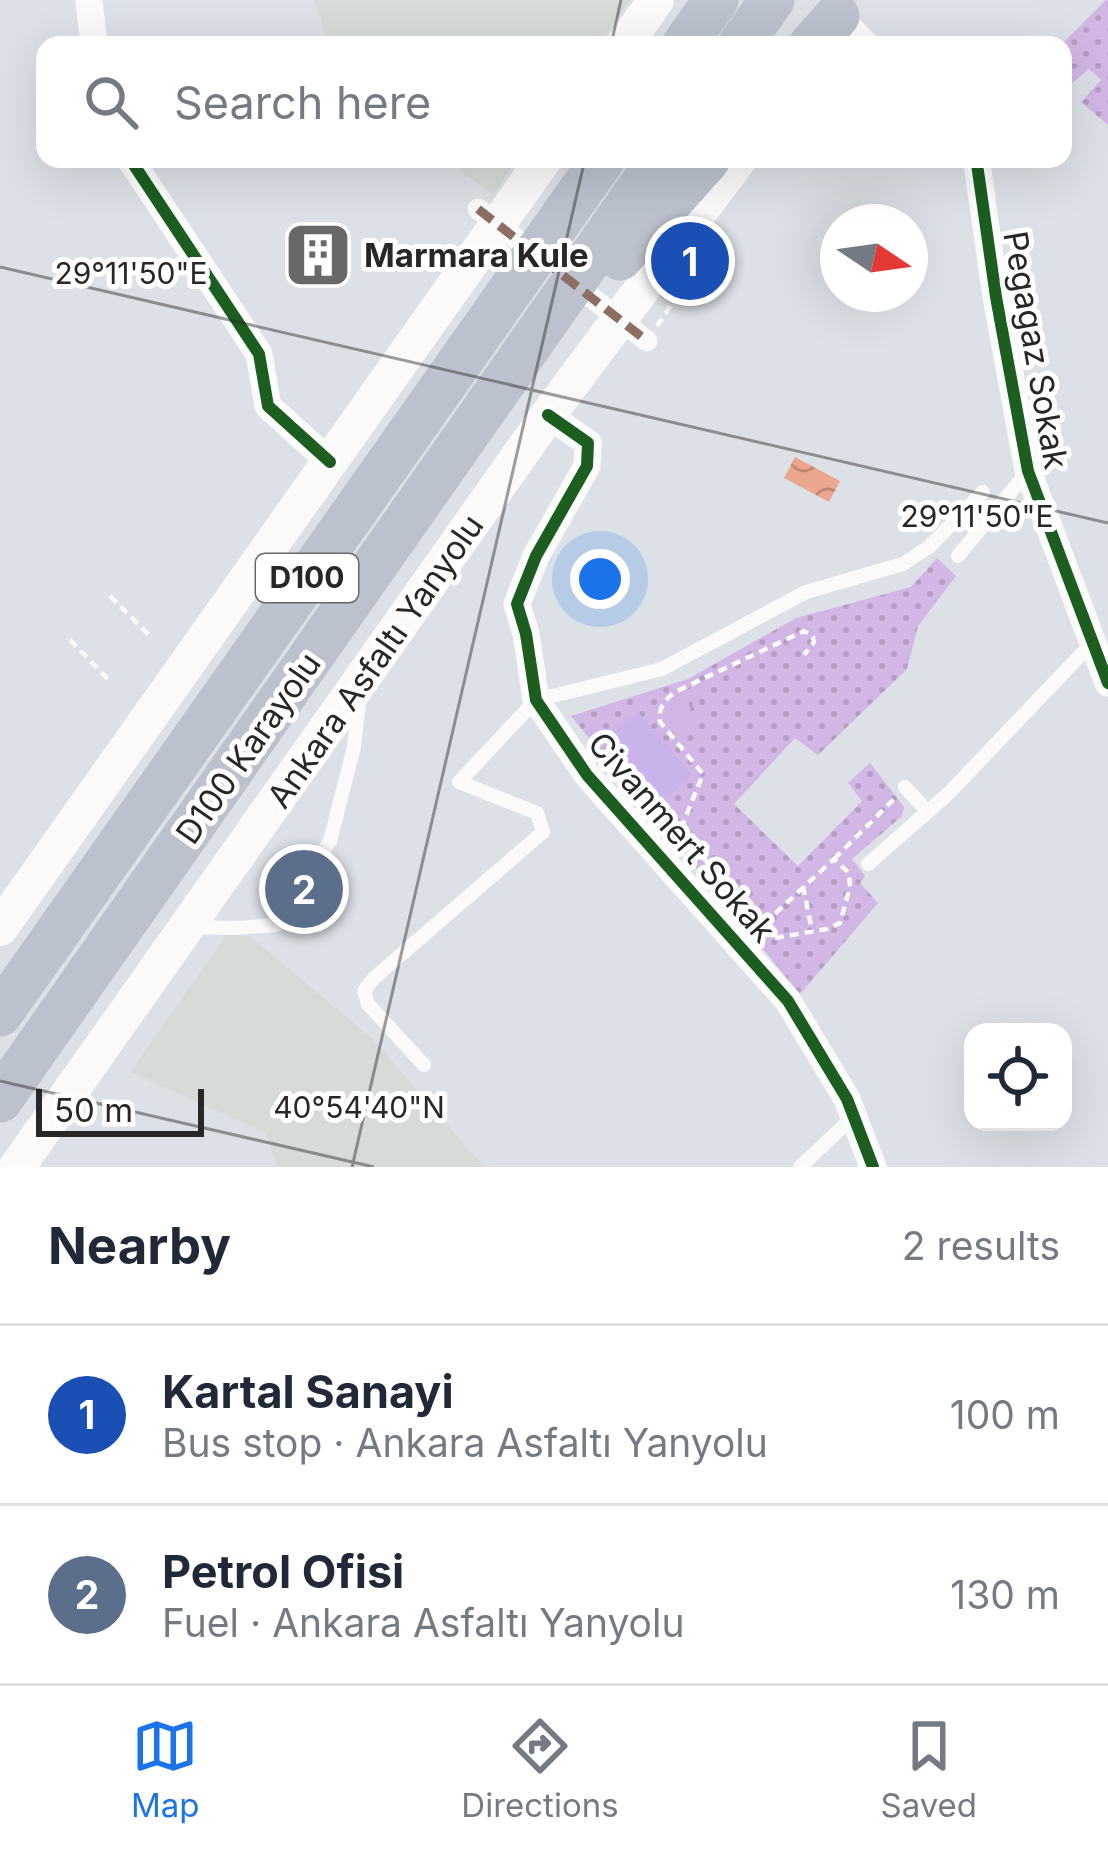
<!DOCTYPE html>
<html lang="en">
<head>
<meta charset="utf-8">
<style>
	:root { --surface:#fff; --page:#f6f6f7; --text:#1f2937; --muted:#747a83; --line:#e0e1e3; --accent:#1a73e8 }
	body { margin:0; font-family:Inter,sans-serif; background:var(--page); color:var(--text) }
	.controls { position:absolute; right:36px; bottom:36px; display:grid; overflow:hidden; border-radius:24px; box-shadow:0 12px 48px #0002 }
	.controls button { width:108px; height:108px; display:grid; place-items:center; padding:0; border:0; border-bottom:3px solid var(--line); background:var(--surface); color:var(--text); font:60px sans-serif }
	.compass { position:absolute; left:820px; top:204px; width:108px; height:108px; border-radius:50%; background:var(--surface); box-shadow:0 12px 48px #0002; rotate:103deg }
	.scale { position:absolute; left:36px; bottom:30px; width:168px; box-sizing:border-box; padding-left:12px; border:6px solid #272727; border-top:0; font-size:33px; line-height:42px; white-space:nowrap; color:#272727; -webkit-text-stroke:9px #fff; paint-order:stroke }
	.you { position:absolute; left:600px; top:579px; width:42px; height:42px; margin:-30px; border:9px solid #fff; border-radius:50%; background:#1a73e8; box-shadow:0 0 0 18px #1a73e833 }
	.badge { display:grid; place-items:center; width:78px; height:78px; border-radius:50%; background:var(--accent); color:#fff; font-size:39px; font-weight:700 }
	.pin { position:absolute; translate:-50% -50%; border:6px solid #fff; box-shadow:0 3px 12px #0006 }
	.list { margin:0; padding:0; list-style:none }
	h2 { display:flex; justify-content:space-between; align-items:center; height:156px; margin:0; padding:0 48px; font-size:51px }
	h2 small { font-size:39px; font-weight:400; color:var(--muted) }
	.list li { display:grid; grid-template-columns:78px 1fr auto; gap:36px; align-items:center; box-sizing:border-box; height:180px; padding:0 48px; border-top:3px solid var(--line) }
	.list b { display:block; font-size:45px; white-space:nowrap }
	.list p { margin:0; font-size:39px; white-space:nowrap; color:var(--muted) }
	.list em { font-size:39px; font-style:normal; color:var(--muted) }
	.icon { flex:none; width:66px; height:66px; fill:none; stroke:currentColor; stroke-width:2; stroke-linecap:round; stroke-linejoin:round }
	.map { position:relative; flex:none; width:1108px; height:1167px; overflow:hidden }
	.search { position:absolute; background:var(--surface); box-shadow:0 12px 48px #0002; left:36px; right:36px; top:36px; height:132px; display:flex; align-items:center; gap:30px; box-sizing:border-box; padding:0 42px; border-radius:24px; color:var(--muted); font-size:45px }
	.sheet { height:516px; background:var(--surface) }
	nav { display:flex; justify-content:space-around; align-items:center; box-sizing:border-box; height:168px; border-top:3px solid var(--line); background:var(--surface); font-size:33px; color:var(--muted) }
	nav a { display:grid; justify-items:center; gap:6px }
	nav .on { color:var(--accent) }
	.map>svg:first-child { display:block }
	.industrial { fill:#d7dbd8 }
	.grass { fill:url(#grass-dots) }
	.park { fill:url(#park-tufts) }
	.pitch { fill:#c8b3ea }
	.water { fill:url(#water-waves) }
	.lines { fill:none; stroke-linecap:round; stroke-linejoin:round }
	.path { stroke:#fafafb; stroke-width:4.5; stroke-dasharray:9 6; stroke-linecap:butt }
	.service { stroke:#fafafb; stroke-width:14 }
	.pedestrian { stroke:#fafafb; stroke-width:21 }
	.minor { stroke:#fafafb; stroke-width:27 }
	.secondary { stroke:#fafafb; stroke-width:36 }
	.trunk { stroke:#bbc2cd; stroke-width:45 }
	.quiet { stroke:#8d6e63; stroke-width:9; stroke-dasharray:18 9; stroke-linecap:butt }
	.cycleway-casing { stroke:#fff; stroke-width:20 }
	.cycleway { stroke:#1b5e20; stroke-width:12 }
	.ticks { fill:none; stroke:#272727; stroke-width:3; stroke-opacity:0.45 }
	.labels { text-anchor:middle; stroke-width:10; stroke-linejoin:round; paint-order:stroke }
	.shield { fill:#fff; stroke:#686868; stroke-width:3 }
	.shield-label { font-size:30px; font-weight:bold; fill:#272727 }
	.poi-label { font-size:33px; font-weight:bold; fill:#272727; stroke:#fff; text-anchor:start }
	.street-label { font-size:33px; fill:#272727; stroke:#fff }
	.ticks-label { font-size:30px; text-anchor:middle; fill:#272727; stroke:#fff; stroke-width:10; stroke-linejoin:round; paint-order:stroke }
</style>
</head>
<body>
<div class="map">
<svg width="1108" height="1167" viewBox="0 0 1108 1167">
	<defs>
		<pattern id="grass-dots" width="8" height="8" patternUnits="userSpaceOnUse" patternTransform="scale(3)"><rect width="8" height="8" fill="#d2b6e5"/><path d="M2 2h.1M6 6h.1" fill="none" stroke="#b49cc4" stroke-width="1.8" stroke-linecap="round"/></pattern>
		<pattern id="park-tufts" width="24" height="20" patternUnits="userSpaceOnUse" patternTransform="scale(3)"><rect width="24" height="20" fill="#d2b6e5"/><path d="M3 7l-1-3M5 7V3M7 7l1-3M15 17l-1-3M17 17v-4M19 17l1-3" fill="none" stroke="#b49cc4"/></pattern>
		<pattern id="water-waves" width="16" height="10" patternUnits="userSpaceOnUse" patternTransform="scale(3)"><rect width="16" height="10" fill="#eba78d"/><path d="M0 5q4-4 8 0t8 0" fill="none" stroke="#be8873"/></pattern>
	</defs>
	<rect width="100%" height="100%" fill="#dce1e7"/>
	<!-- industrial -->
	<g class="industrial">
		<path d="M314,0h317l-32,45h-270z"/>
		<path d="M445,159h73l-25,36z"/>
		<path d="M227,934l24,3 122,102 111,128h-207l-11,-34 -136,-61z"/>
	</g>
	<!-- grass -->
	<g class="grass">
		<path d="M1106,0h2v125l-27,-23 20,-22 -12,-11 -26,22 -2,-46z"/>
		<path d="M937,558l19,18 -38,50 -11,43 -89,86 -23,-17 -61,66 64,62 64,-65 -14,-18 22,-20 34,44 -2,9 -50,43 13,17 -5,7 18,20 -78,91 -229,-278 117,-37 108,-61 115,-31z"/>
	</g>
	<!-- park -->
	<path class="park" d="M701,683l-13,56 -9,1 -16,-16v-15l8,-11z"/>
	<!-- pitch -->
	<path class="pitch" d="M638,712l54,63 -34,30 -54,-64z"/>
	<!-- water -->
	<path class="water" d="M795,457l45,24 -11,21 -45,-24z"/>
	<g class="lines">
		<!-- path -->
		<g class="path">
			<path d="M657,326l28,-42 -3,-2"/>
			<path d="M110,596l40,40"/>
			<path d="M70,640l39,40"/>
			<path d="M834,859l60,-60"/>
			<path d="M803,886l9,45"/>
			<path d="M775,938l52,-9 13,-6 10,-36 -1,-14 -15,-14 -67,62 -10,-2 -77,-88 23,-57 -43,-52c-2,-15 5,-23 17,-31l127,-60 9,6 1,5 -10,13"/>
		</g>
		<!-- service -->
		<g class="service">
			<path d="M958,556l70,-85"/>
			<path d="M905,787l23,25"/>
			<path d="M868,864l81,-71 143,-150"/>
			<path d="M191,927l43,1 43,-3 53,-84 24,-94 5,-44"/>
			<path d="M424,1065l-56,-61 -4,-13 10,-13 169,-146 -6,-19 -78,-31 77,-82 126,-31 144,-77 97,-28 26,-17 54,-55"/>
			<path d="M800,1167l53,-50"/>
		</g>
		<!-- pedestrian -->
		<g class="pedestrian">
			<path d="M478,209l60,47"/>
			<path d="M572,282l75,59"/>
		</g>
		<!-- minor -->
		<g class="minor">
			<path d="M89,0l5,45"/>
			<path d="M837,16l29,29"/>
			<path d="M130,159l129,195 9,52 62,56"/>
			<path d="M973,159l4,5 19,133 32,174 80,212"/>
			<path d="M548,415l40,28 -1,23 -51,90 -19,48 9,30 10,66 51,75 201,226 59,98 26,68"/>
		</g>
		<!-- secondary -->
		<g class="secondary">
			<path d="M624,45l32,-45"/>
			<path d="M0,928l544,-769"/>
			<path d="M17,1167l531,-752 191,-256"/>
		</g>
		<!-- trunk -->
		<g class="trunk">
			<path d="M684,45l32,-45"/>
			<path d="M740,45l32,-45"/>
			<path d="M811,45l26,-29"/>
			<path d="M620,258l88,-99"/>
			<path d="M0,1014l603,-855"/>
			<path d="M0,1100l660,-941"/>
		</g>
		<!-- quiet -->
		<path class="quiet" d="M478,209l169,132"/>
		<defs>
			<g id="cycleway">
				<path d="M130,159l129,195 9,52 62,56"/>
				<path d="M973,159l4,5 19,133 32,174 80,212"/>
				<path d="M548,415l40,28 -1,23 -51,90 -19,48 9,30 10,66 51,75 201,226 59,98 26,68"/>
			</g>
		</defs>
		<!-- cycleway casing -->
		<use href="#cycleway" class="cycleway-casing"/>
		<!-- cycleway -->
		<use href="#cycleway" class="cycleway"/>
	</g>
	<!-- ticks -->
	<path class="ticks" d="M611,45l10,-45M0,267l1108,256M0,1081l374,86M352,1167l233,-1008"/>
	<!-- icons -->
	<defs>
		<symbol id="building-square" viewBox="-11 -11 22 22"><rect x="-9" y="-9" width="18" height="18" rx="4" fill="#66686a" stroke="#fff"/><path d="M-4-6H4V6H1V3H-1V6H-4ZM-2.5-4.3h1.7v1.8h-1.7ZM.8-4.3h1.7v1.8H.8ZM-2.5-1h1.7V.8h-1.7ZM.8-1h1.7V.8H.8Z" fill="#fff"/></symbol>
	</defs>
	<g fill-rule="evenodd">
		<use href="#building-square" x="280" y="217" width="76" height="76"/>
	</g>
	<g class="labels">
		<!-- shield labels -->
		<rect class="shield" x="256" y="554" width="102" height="48" rx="9"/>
		<g class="shield-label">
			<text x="307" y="588">D100</text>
		</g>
		<!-- poi labels -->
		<g class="poi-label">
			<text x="364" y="267">Marmara Kule</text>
		</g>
		<!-- street labels -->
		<g class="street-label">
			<text transform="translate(1036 350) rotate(80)" y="12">Pegagaz Sokak</text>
			<text transform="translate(375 661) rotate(-55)" y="12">Ankara Asfaltı Yanyolu</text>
			<text transform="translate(248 748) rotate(-55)" y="12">D100 Karayolu</text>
			<text transform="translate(682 837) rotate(49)" y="12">Civanmert Sokak</text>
		</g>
	</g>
	<g class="ticks-label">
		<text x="131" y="284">29°11'50"E</text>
		<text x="977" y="527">29°11'50"E</text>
		<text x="359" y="1118">40°54'40"N</text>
	</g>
</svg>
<div class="controls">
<button><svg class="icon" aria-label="locate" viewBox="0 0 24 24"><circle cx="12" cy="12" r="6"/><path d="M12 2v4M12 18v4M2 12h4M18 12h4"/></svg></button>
</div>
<svg class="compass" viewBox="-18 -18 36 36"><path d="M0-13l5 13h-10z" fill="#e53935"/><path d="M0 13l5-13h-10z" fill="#747a83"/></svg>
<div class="scale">50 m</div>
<div class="you"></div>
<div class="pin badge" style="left:690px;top:261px;background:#1a4fb4">1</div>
<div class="pin badge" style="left:304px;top:889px;background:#5c6f8a">2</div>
<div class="search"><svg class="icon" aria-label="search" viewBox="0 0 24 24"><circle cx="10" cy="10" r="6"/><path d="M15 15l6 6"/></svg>Search here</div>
</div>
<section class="sheet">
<h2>Nearby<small>2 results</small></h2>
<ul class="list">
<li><span class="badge" style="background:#1a4fb4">1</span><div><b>Kartal Sanayi</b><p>Bus stop · Ankara Asfaltı Yanyolu</p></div><em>100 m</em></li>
<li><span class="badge" style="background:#5c6f8a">2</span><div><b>Petrol Ofisi</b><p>Fuel · Ankara Asfaltı Yanyolu</p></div><em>130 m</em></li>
</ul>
</section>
<nav>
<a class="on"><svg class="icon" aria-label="map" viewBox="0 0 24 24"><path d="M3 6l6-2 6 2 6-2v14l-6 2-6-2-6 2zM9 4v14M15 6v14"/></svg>Map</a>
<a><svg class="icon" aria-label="directions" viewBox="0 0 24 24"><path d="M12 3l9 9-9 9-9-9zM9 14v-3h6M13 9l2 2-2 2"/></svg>Directions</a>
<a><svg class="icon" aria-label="saved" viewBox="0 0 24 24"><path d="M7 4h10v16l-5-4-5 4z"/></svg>Saved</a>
</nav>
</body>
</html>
